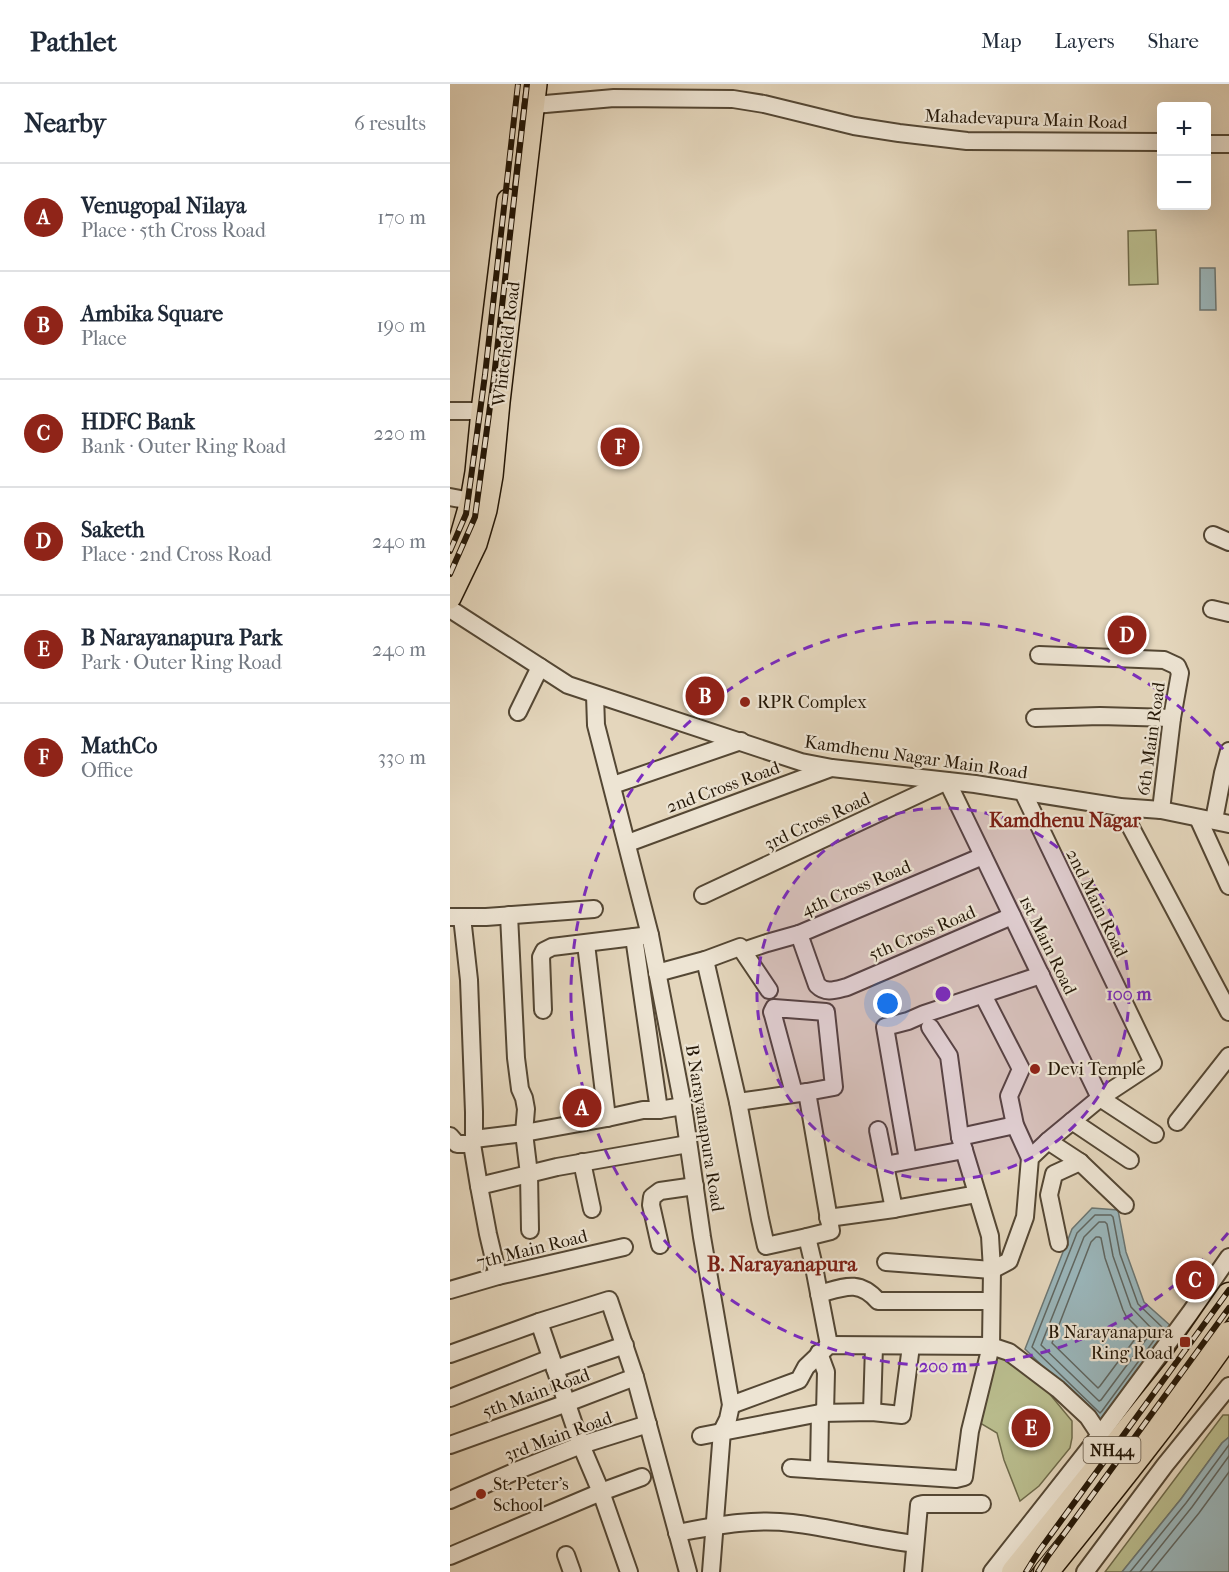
<!DOCTYPE html>
<html lang="en">
<head>
<meta charset="utf-8">
<style>
	:root { --surface:#fff; --page:#f2f2f3; --text:#1f2937; --muted:#747a83; --line:#e0e1e3; --accent:#8f2418 }
	body { margin:0; font-family:"IM FELL French Canon",serif; background:var(--page); color:var(--text) }
	.controls { position:absolute; right:18px; top:18px; display:grid; overflow:hidden; border-radius:6px; box-shadow:0 6px 24px #0002 }
	.controls button { width:54px; height:54px; display:grid; place-items:center; padding:0; border:0; border-bottom:2px solid var(--line); background:var(--surface); color:var(--text); font:30px sans-serif }
	.you { position:absolute; left:438px; top:920px; width:21px; height:21px; margin:-15px; border:4px solid #fff; border-radius:50%; background:#1a73e8; box-shadow:0 0 0 9px #1a73e833 }
	.badge { display:grid; place-items:center; width:39px; height:39px; border-radius:50%; background:var(--accent); color:#fff; font-size:20px; font-weight:700 }
	.pin { position:absolute; translate:-50% -50%; border:3px solid #fff; box-shadow:0 2px 6px #0006 }
	.list { margin:0; padding:0; list-style:none }
	h2 { display:flex; justify-content:space-between; align-items:center; height:78px; margin:0; padding:0 24px; font-size:26px }
	h2 small { font-size:20px; font-weight:400; color:var(--muted) }
	.list li { display:grid; grid-template-columns:39px 1fr auto; gap:18px; align-items:center; box-sizing:border-box; height:108px; padding:0 24px; border-top:2px solid var(--line) }
	.list b { display:block; font-size:22px; white-space:nowrap }
	.list p { margin:0; font-size:20px; white-space:nowrap; color:var(--muted) }
	.list em { font-size:20px; font-style:normal; color:var(--muted) }
	.map { position:relative; flex:none; width:779px; height:1488px; overflow:hidden }
	header { display:flex; align-items:center; gap:36px; box-sizing:border-box; height:84px; padding:0 30px; background:var(--surface); border-bottom:2px solid var(--line) }
	header strong { font-size:28px }
	nav { display:flex; gap:33px; margin-inline-start:auto; font-size:21px }
	main { display:flex }
	aside { flex:1; background:var(--surface) }
	.map>svg:first-child { display:block }
	.green { fill:#b9bc8d; stroke:#6e6a4a; stroke-width:1.5 }
	.water { fill:#9ab6bb; stroke:#6b7673; stroke-width:1.5 }
	.lines { fill:none; stroke-linecap:round; stroke-linejoin:round }
	.shore { stroke:#5f6661; stroke-width:1.5 }
	.minor-casing { stroke:#544734; stroke-width:20 }
	.major-casing { stroke:#241707; stroke-width:24 }
	.highway-casing { stroke:#241707; stroke-width:27 }
	.minor { stroke:#ede4d3; stroke-width:16 }
	.major { stroke:#e4d6bc; stroke-width:21 }
	.highway { stroke:#e4d6bc; stroke-width:24 }
	.rail-casing { stroke:#241707; stroke-width:6 }
	.rail { stroke:#ede4d3; stroke-width:4; stroke-dasharray:11; stroke-linecap:butt }
	.ring { fill:none; stroke:#7b2cbf; stroke-width:3; stroke-dasharray:10 8 }
	.poi-dot { fill:#8f2418; stroke:#ede4d3; stroke-width:2 }
	.labels { text-anchor:middle; stroke-width:4.5; stroke-linejoin:round; paint-order:stroke }
	.shield { fill:#ede4d3; stroke:#605444; stroke-width:1.5 }
	.shield-label { font-size:16px; font-weight:bold; fill:#241707 }
	.street-label { font-size:18px; fill:#241707; stroke:#ede4d3 }
	.poi-label { font-size:18px; fill:#241707; stroke:#ede4d3; text-anchor:start }
	.neighbourhood-label { font-size:20px; font-weight:bold; fill:#7a1f14; stroke:#ede4d3 }
	.quarter-label { font-size:21px; font-weight:bold; fill:#7a1f14; stroke:#ede4d3 }
	.centre { fill:#7b2cbf; stroke:#ede4d3; stroke-width:3 }
	.ring-label { font-size:18px; text-anchor:middle; font-weight:bold; fill:#7b2cbf; stroke:#ede4d3; stroke-width:4.5; stroke-linejoin:round; paint-order:stroke }
</style>
</head>
<body>
<header>
<strong>Pathlet</strong>
<nav><a>Map</a><a>Layers</a><a>Share</a></nav>
</header>
<main>
<aside>
<h2>Nearby<small>6 results</small></h2>
<ul class="list">
<li><span class="badge">A</span><div><b>Venugopal Nilaya</b><p>Place · 5th Cross Road</p></div><em>170 m</em></li>
<li><span class="badge">B</span><div><b>Ambika Square</b><p>Place</p></div><em>190 m</em></li>
<li><span class="badge">C</span><div><b>HDFC Bank</b><p>Bank · Outer Ring Road</p></div><em>220 m</em></li>
<li><span class="badge">D</span><div><b>Saketh</b><p>Place · 2nd Cross Road</p></div><em>240 m</em></li>
<li><span class="badge">E</span><div><b>B Narayanapura Park</b><p>Park · Outer Ring Road</p></div><em>240 m</em></li>
<li><span class="badge">F</span><div><b>MathCo</b><p>Office</p></div><em>330 m</em></li>
</ul>
</aside>
<div class="map">
<svg width="779" height="1488" viewBox="0 0 779 1488">
	<rect width="100%" height="100%" fill="#e4d6bc"/>
	<filter id="stains"><feTurbulence type="fractalNoise" baseFrequency=".00333" numOctaves="4"/><feColorMatrix values="0 0 0 0 .2 0 0 0 0 .09 0 0 0 0 .02 0 0 0 .5 -.17"/></filter>
	<radialGradient id="worn" r=".72"><stop offset=".6" stop-color="#630" stop-opacity="0"/><stop offset="1" stop-color="#630" stop-opacity=".3"/></radialGradient>
	<!-- green -->
	<g class="green">
		<path d="M706,146l2,54 -29,1 -1,-54z"/>
		<path d="M548,1270l50,38 24,29v17l-2,10 -31,38 -19,15 -16,-41 -7,-27 -17,-10z"/>
		<path d="M773,1331h6v22l-7,6 -41,56 -59,73h-17z"/>
	</g>
	<!-- water -->
	<g class="water">
		<path d="M750,184h15l1,42h-16z"/>
		<path d="M642,1124l26,2 8,42 18,50 28,25 -71,96 -76,-74 47,-120z"/>
		<path d="M779,1353v135h-107l59,-73 41,-56z"/>
	</g>
	<g class="lines">
		<!-- shore -->
		<g class="shore">
			<path d="M645,1131h16l2,2 7,37 18,50 25,24 -61,83 -2,2 -68,-66 45,-114z"/>
			<path d="M649,1138h6l2,2 6,32 18,51 22,23 -52,70 -2,1 -58,-56 43,-108z"/>
			<path d="M646,1153h3l2,1 4,20 18,52 3,6 15,15 -41,55 -2,2 -46,-45 39,-101z"/>
			<path d="M680,1488l56,-69 43,-58"/>
			<path d="M690,1488l52,-65 37,-51"/>
			<path d="M701,1488l48,-59 30,-41"/>
		</g>
		<defs>
			<g id="minor">
				<path d="M84,21l80,-7 119,1 31,5 90,22 45,7 68,8 195,1"/>
				<path d="M756,60h23"/>
				<path d="M0,327h32l10,-6"/>
				<path d="M0,413l21,4"/>
				<path d="M763,451l16,7"/>
				<path d="M0,525l118,76 233,77 31,6 143,16 145,23 41,3 68,14"/>
				<path d="M762,525l17,4"/>
				<path d="M589,571l125,5 13,6 3,7 -8,45 -11,92"/>
				<path d="M145,611l1,30 54,210 33,171 19,131 29,168 -3,14 -6,12 -11,141"/>
				<path d="M68,628l22,-45"/>
				<path d="M585,634l65,-2 72,2"/>
				<path d="M163,701l128,-44"/>
				<path d="M573,708l130,271 -53,35 55,36"/>
				<path d="M670,723l109,205"/>
				<path d="M748,734l31,68"/>
				<path d="M764,736l9,-47 6,-22"/>
				<path d="M178,759l203,-75"/>
				<path d="M253,811l244,-114 153,317 -52,43 -18,17 -5,59 -16,44 -17,9 -106,-8"/>
				<path d="M59,831l7,143 4,31 4,9 2,11 -2,24 5,41 1,56"/>
				<path d="M0,833h36l108,-8"/>
				<path d="M12,833l7,63 5,132v27l-2,5 7,42"/>
				<path d="M349,850l18,51c9,9 18,5 30,2l165,-71"/>
				<path d="M200,851l-16,2 25,173"/>
				<path d="M136,860l21,174"/>
				<path d="M293,867l24,-8 32,-9 184,-78"/>
				<path d="M255,876l33,142 22,117 6,27 41,-9 6,25 16,83"/>
				<path d="M207,889l48,-13 35,-13 29,43"/>
				<path d="M533,911l38,74 -12,27 6,29 15,33"/>
				<path d="M93,926l-2,-53 3,-6 8,-4 82,-10"/>
				<path d="M344,1009l-21,-78 -1,-3 2,-4 52,4 8,75 -27,5"/>
				<path d="M288,1018l69,-10 24,139 -24,6"/>
				<path d="M622,1037l58,39"/>
				<path d="M727,1038l52,-66"/>
				<path d="M428,1046l7,35"/>
				<path d="M0,1052l7,8h15"/>
				<path d="M510,1053l55,-12"/>
				<path d="M24,1055l50,-6 83,-15 36,-8h16l24,-4"/>
				<path d="M598,1057l32,21 45,43"/>
				<path d="M514,1066l-79,15 9,44 83,-15"/>
				<path d="M458,1076l-23,-133 23,-6 16,-7 117,-39"/>
				<path d="M132,1078l10,47"/>
				<path d="M378,1134l66,-9"/>
				<path d="M609,1159l-10,-48 5,-21 26,-12"/>
				<path d="M210,1161l-9,-40 1,-8 8,-6 35,-5"/>
				<path d="M48,1192l-10,-42 -9,-48 78,-19 131,-23"/>
				<path d="M0,1206l48,-14 126,-29"/>
				<path d="M369,1210c25,-7 40,-15 59,7h113"/>
				<path d="M89,1238l42,123 20,47 28,80"/>
				<path d="M369,1269l7,19 -1,41"/>
				<path d="M0,1270l89,-32 70,-22 26,77 53,195"/>
				<path d="M105,1285l70,-24"/>
				<path d="M0,1314l101,-40"/>
				<path d="M281,1321l68,-25 7,-13 23,-22 162,1 18,6 49,37 30,28 12,18"/>
				<path d="M422,1328l2,-66"/>
				<path d="M251,1352l119,-23 52,-1 30,3 9,-69"/>
				<path d="M0,1361l117,-42 68,-26"/>
				<path d="M341,1384l165,11 8,-2 6,-46 21,-85 1,-76 -2,-34 -30,-99 -11,-81 -19,-29"/>
				<path d="M369,1386l1,-57"/>
				<path d="M0,1416l66,-29 65,-26 67,-21"/>
				<path d="M227,1449c38,-7 76,-15 115,-10 41,5 82,16 123,21"/>
				<path d="M116,1471l6,17"/>
				<path d="M0,1472l151,-64 41,-15"/>
				<path d="M463,1488l6,-67 4,-1h59"/>
				<path d="M542,1488l108,-137 90,-122 39,-56"/>
				<path d="M635,1488l80,-107 64,-79"/>
			</g>
			<g id="major">
				<path d="M0,479l11,-27 10,-35 5,-29 6,-61 26,-211"/>
				<path d="M0,514l26,-54 10,-34 6,-34 7,-74 37,-318"/>
			</g>
			<g id="highway">
				<path d="M564,1488l165,-205 50,-72"/>
				<path d="M596,1488c63,-78 126,-156 183,-238"/>
			</g>
		</defs>
		<!-- minor casing -->
		<use href="#minor" class="minor-casing"/>
		<!-- major casing -->
		<use href="#major" class="major-casing"/>
		<!-- highway casing -->
		<use href="#highway" class="highway-casing"/>
		<!-- minor -->
		<use href="#minor" class="minor"/>
		<!-- major -->
		<use href="#major" class="major"/>
		<!-- highway -->
		<use href="#highway" class="highway"/>
		<defs>
			<g id="rail">
				<path d="M0,467l16,-37 19,-139 33,-291"/>
				<path d="M0,490l25,-57 19,-140 33,-293"/>
				<path d="M576,1488l13,-21 190,-261"/>
				<path d="M588,1488l10,-16 181,-248"/>
			</g>
		</defs>
		<!-- rail casing -->
		<use href="#rail" class="rail-casing"/>
		<!-- rail -->
		<use href="#rail" class="rail"/>
	</g>
	<!-- distance rings -->
	<circle cx="493" cy="910" r="186" fill="#7b2cbf" fill-opacity=".12"/>
	<g class="ring">
		<circle cx="493" cy="910" r="186"/>
		<path d="M778 1149A372 372 0 1 1 778 671"/>
	</g>
	<!-- markers -->
	<g class="poi-dot">
		<circle cx="295" cy="618" r="6"/>
		<circle cx="585" cy="985" r="6"/>
		<rect x="729" y="1252" width="12" height="12" rx="3"/>
		<circle cx="31" cy="1410" r="6"/>
	</g>
	<g class="labels">
		<!-- shield labels -->
		<rect class="shield" x="633.5" y="1353" width="57" height="26" rx="4.5"/>
		<g class="shield-label">
			<text x="662" y="1372">NH44</text>
		</g>
		<!-- street labels -->
		<g class="street-label">
			<text transform="translate(576 35) rotate(2)" y="6">Mahadevapura Main Road</text>
			<text transform="translate(56 260) rotate(-83)" y="6">Whitefield Road</text>
			<text transform="translate(701 655) rotate(-82)" y="6">6th Main Road</text>
			<text transform="translate(466 673) rotate(8)" y="6">Kamdhenu Nagar Main Road</text>
			<text transform="translate(273 703) rotate(-20)" y="6">2nd Cross Road</text>
			<text transform="translate(367 737) rotate(-25)" y="6">3rd Cross Road</text>
			<text transform="translate(406 804) rotate(-23)" y="6">4th Cross Road</text>
			<text transform="translate(647 819) rotate(64)" y="6">2nd Main Road</text>
			<text transform="translate(472 849) rotate(-23)" y="6">5th Cross Road</text>
			<text transform="translate(598 861) rotate(64)" y="6">1st Main Road</text>
			<text transform="translate(255 1044) rotate(81)" y="6">B Narayanapura Road</text>
			<text transform="translate(82 1165) rotate(-14)" y="6">7th Main Road</text>
			<text transform="translate(86 1309) rotate(-20)" y="6">5th Main Road</text>
			<text transform="translate(108 1352) rotate(-20)" y="6">3rd Main Road</text>
		</g>
		<!-- poi labels -->
		<g class="poi-label">
			<text x="307" y="624">RPR Complex</text>
			<text x="597" y="991">Devi Temple</text>
			<text x="723" y="1254" text-anchor="end">B Narayanapura<tspan x="723" dy="21">Ring Road</tspan></text>
			<text x="43" y="1406">St. Peter's<tspan x="43" dy="21">School</tspan></text>
		</g>
		<!-- neighbourhood labels -->
		<g class="neighbourhood-label">
			<text x="615" y="743">Kamdhenu Nagar</text>
		</g>
		<!-- quarter labels -->
		<g class="quarter-label">
			<text x="332" y="1187">B. Narayanapura</text>
		</g>
	</g>
	<circle cx="493" cy="910" r="9" class="centre"/>
	<g class="ring-label">
		<text x="679" y="916">100 m</text>
		<text x="493" y="1288">200 m</text>
	</g>
	<rect width="100%" height="100%" filter="url(#stains)"/>
	<rect width="100%" height="100%" fill="url(#worn)"/>
</svg>
<div class="controls">
<button>+</button>
<button>−</button>
</div>
<div class="you"></div>
<div class="pin badge" style="left:132px;top:1024px">A</div>
<div class="pin badge" style="left:255px;top:612px">B</div>
<div class="pin badge" style="left:745px;top:1196px">C</div>
<div class="pin badge" style="left:677px;top:551px">D</div>
<div class="pin badge" style="left:581px;top:1344px">E</div>
<div class="pin badge" style="left:170px;top:363px">F</div>
</div>
</main>
</body>
</html>
